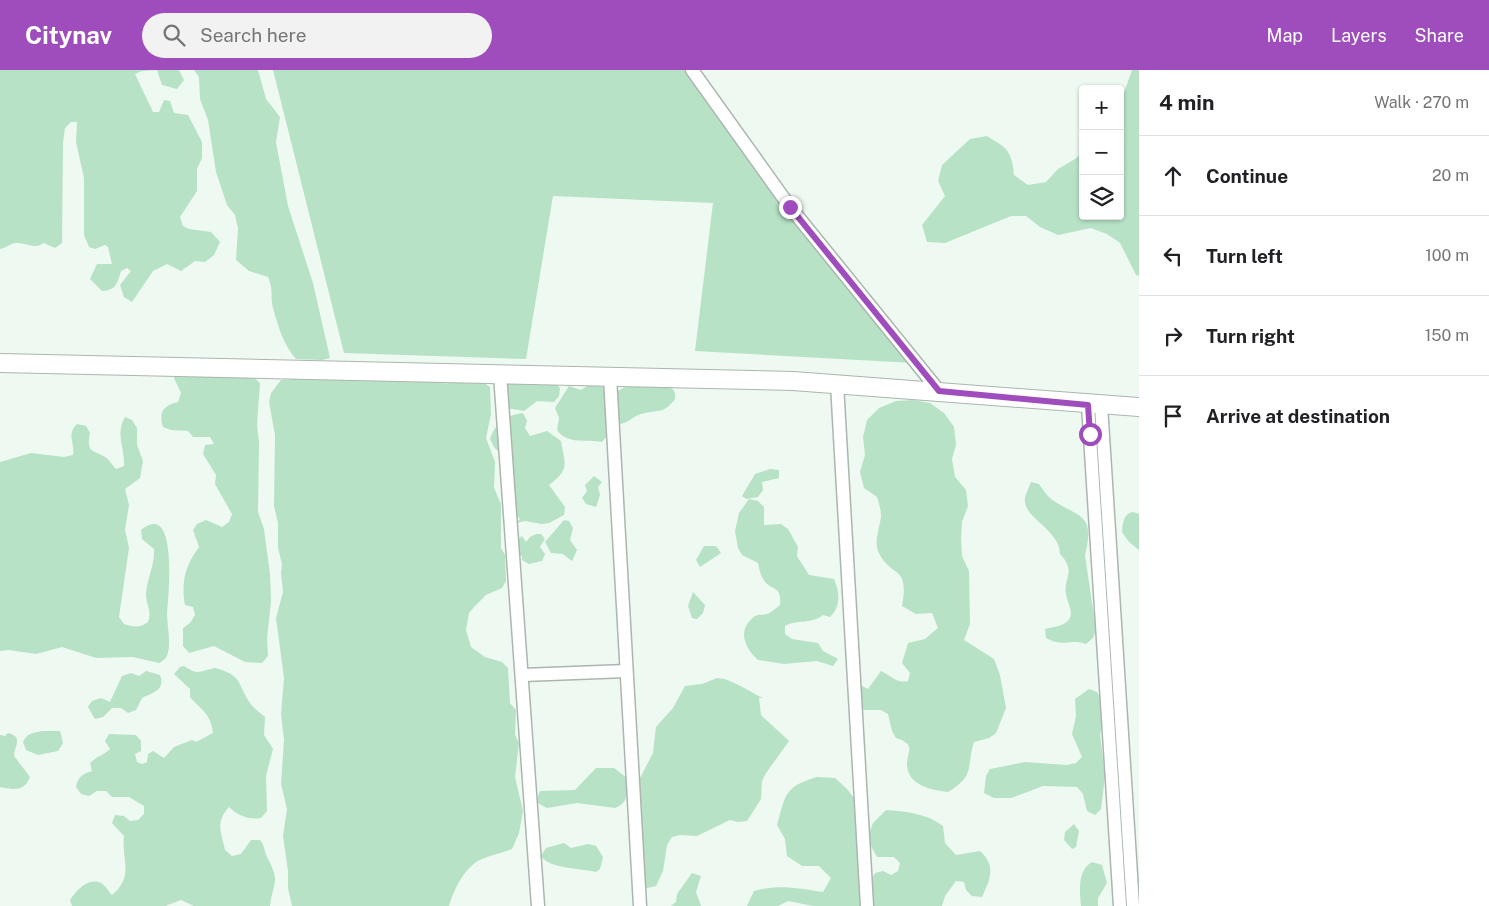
<!DOCTYPE html>
<html lang="en">
<head>
<meta charset="utf-8">
<style>
	:root { --surface:#fff; --page:#f2f2f2; --text:#202124; --muted:#757577; --line:#e0e0e0; --accent:#9f4dbd }
	body { margin:0; font-family:"Public Sans",sans-serif; background:var(--page); color:var(--text) }
	.controls { position:absolute; right:15px; top:15px; display:grid; overflow:hidden; border-radius:5px; box-shadow:0 1px 4px #0004 }
	.controls button { width:45px; height:45px; display:grid; place-items:center; padding:0; border:0; border-bottom:1px solid var(--line); background:var(--surface); color:var(--text); font:25px sans-serif }
	.stop { position:absolute; width:15px; height:15px; margin:-11px; border:4px solid #9f4dbd; border-radius:50%; background:#fff }
	.stop.end { background:#9f4dbd; border-color:#fff; box-shadow:0 1px 5px #0008 }
	.list { margin:0; padding:0; list-style:none }
	h2 { display:flex; justify-content:space-between; align-items:center; height:65px; margin:0; padding:0 20px; font-size:21px }
	h2 small { font-size:16px; font-weight:400; color:var(--muted) }
	.list li { display:grid; grid-template-columns:32px 1fr auto; gap:15px; align-items:center; box-sizing:border-box; height:80px; padding:0 20px; border-top:1px solid var(--line) }
	.list b { display:block; font-size:19px; white-space:nowrap }
	.list em { font-size:16px; font-style:normal; color:var(--muted) }
	.icon { flex:none; width:28px; height:28px; fill:none; stroke:currentColor; stroke-width:2; stroke-linecap:round; stroke-linejoin:round }
	.map { position:relative; flex:none; width:1139px; height:836px; overflow:hidden }
	header { display:flex; align-items:center; gap:30px; box-sizing:border-box; height:70px; padding:0 25px; background:var(--accent); color:#fff }
	header strong { font-size:24px }
	nav { display:flex; gap:28px; margin-inline-start:auto; font-size:18px }
	.search { width:350px; height:45px; background:var(--page); display:flex; align-items:center; gap:12px; box-sizing:border-box; padding:0 18px; border-radius:28px; color:var(--muted); font-size:19px }
	main { display:flex }
	aside { flex:1; background:var(--surface) }
	.map>svg:first-child { display:block }
	.green { fill:#b7e2c6 }
	.lines { fill:none; stroke-linecap:round; stroke-linejoin:round }
	.street-casing { stroke:#abb6ae; stroke-width:15 }
	.secondary-casing { stroke:#abb6ae; stroke-width:20 }
	.street { stroke:#fff; stroke-width:12 }
	.secondary { stroke:#fff; stroke-width:18 }
	.route { stroke:#9f4dbd; stroke-width:6 }
</style>
</head>
<body>
<header>
<strong>Citynav</strong>
<div class="search"><svg class="icon" aria-label="search" viewBox="0 0 24 24"><circle cx="10" cy="10" r="6"/><path d="M15 15l6 6"/></svg>Search here</div>
<nav><a>Map</a><a>Layers</a><a>Share</a></nav>
</header>
<main>
<div class="map">
<svg width="1139" height="836" viewBox="0 0 1139 836">
	<rect width="100%" height="100%" fill="#eef9f1"/>
	<!-- green -->
	<g class="green">
		<path d="M0,0h179l5,10 -7,9 -15,-4 -5,-15 -15,1 -7,3 18,38h6l5,-12 6,1 4,12 14,2 14,27v16l-5,11v22l-17,26 3,9 6,3 22,3 9,10 -6,13 -9,7 -10,-1 -14,10 -14,-7 -14,7 -21,31 -8,-5 -4,-12 11,-14 -4,-3 -6,3c-4,13 -5,19 -19,20l-12,-12 7,-15h15l-4,-17 -3,-2 -10,4 -6,-2 -5,-12v-57l-8,-36 1,-20h-6l-6,6 -2,14 -1,101 -7,5 -11,-5c-10,7 -18,-1 -28,0 -5,0 -11,5 -16,6z"/>
		<path d="M194,0h64l8,29 14,18 -4,25 12,64 25,77 17,75 -8,2 -26,-1c-12,-13 -18,-33 -23,-51 -3,-11 1,-17 -5,-31l-19,-6 -13,-11 2,-32 -3,-13 -8,-10 -11,-33 -8,-52 -8,-21 -1,-22z"/>
		<path d="M273,0h411l99,138 131,155 -219,-12 18,-148 -160,-7 -27,163 -182,-6z"/>
		<path d="M1132,0h7v206l-3,-1 -16,-32 -13,-9 -16,-6 -33,7 -18,-8 -14,-11h-15l-66,27 -18,-1 -5,-17 23,-29 -7,-15 4,-16 28,-26 17,-3c20,12 25,15 27,39l14,10 18,-3 12,-13 17,-10 8,-7v64h37v-112z"/>
		<path d="M516,295l9,1c9,12 25,11 35,22l-1,8 -5,6 -17,-1 -13,10 -18,-3 3,-3c-2,-22 -7,-19 7,-40z"/>
		<path d="M177,300l74,5 9,8 -3,42 2,17 -1,70 6,17 6,45 1,27 -4,38 1,17 -6,7 -17,-1 -31,-16 -25,7 -6,-7v-18l7,-5 5,-8 -2,-8 -8,-2c-4,-23 0,-39 14,-58l-6,-17 4,-6 9,-4 16,7 7,-5 3,-8 -17,-30 1,-9 -13,-21 2,-9 9,-1 -4,-7h-17l-5,-6 -17,-1 -8,-3c-5,-15 1,-22 15,-25l3,-9 -7,-15z"/>
		<path d="M326,307l110,5c19,6 35,-10 54,5l1,27 -5,24 9,24 -1,26 7,16v44l4,7 1,26 -4,7 -16,7 -12,12 -5,6 -3,17 5,17 14,10 17,5 6,6 2,35 6,7 -1,25 4,8 -4,34 8,34 -4,22 -7,16c-10,4 -21,6 -30,10 -17,7 -28,30 -33,47h-157l-4,-18v-17l-5,-35 4,-27 -6,-25 3,-44 -3,-26 3,-36 -8,-60 7,-26 -2,-19 1,-9 -4,-16v-25l-4,-17 1,-71 -6,-33 2,-9 10,-13z"/>
		<path d="M591,313c32,5 9,34 16,53l-5,6c-15,-3 -35,3 -45,-12l2,-12 -4,-10 14,-22 12,4z"/>
		<path d="M658,313c9,1 19,5 17,16 -12,16 -17,10 -34,15 -8,2 -12,9 -21,10l-5,-12 3,-21c14,-10 26,-1 40,-8z"/>
		<path d="M913,330l17,3 14,10 10,14 2,17 -4,15 3,18 11,13 2,16 -6,16 -1,16 1,18 7,15 1,53 -6,16 30,19 6,16 6,33 -10,25 -7,5 -15,4c-8,25 2,33 -26,50 -16,-2 -39,-6 -41,-26 -1,-14 11,-21 -11,-28l-4,-7 -4,-17 -7,-4h-17l-6,-6 2,-19 8,4 13,-18c9,4 16,13 27,10l2,-8 -8,-10 6,-20 17,-4 13,-11 -6,-15 -16,1 -14,-8c8,-43 -12,-27 -24,-55 -4,-11 2,-24 3,-35 0,-6 -2,-13 -4,-19l-13,-9 -4,-16 5,-17 -2,-18 4,-17 12,-12 17,-7z"/>
		<path d="M523,343l4,8 -2,7 5,8 17,-5 14,10c4,24 9,28 -12,44l16,22 -1,8 -15,8 -7,1 -17,-3 -9,2 4,-4 -6,-6 -9,-54 -11,-12 -4,-8c5,-16 17,-24 33,-26z"/>
		<path d="M125,347l7,3 5,8v17l6,16 -3,17 -15,11 4,16 -4,25 4,18 -10,69 5,7c10,3 16,4 24,-2 4,-10 -1,-16 -2,-26 0,-16 9,-30 8,-47l-12,-10 -1,-9c38,-31 27,69 26,84 0,12 4,27 1,38 -1,6 -4,8 -9,11l-26,-6 -37,1 -34,-11 -26,7 -27,-4 -9,1v-189l31,-9 33,4 9,-2c2,-13 -7,-20 4,-31l9,2 4,7c-4,19 2,17 15,24 4,2 8,9 11,12l8,-3c1,-18 -9,-32 1,-49z"/>
		<path d="M770,399l9,1v8l-17,4 1,8 -5,7 -12,2 -4,-3 13,-22z"/>
		<path d="M594,406l8,6 -4,5 2,8 -4,12 -10,-3 -4,-6 5,-7 -2,-6z"/>
		<path d="M1031,412l8,2c4,5 7,11 12,15 27,19 45,13 34,56l11,75 -3,8 -7,6c-16,-6 -22,4 -40,-6l-1,-9c8,-2 21,-3 25,-11 3,-8 -3,-16 -4,-24 -3,-16 11,-22 -6,-40 0,-25 -38,-36 -35,-56 1,-5 4,-11 6,-16z"/>
		<path d="M749,429l9,2 6,6v18l17,-1 7,5 10,18 -1,9 12,19 25,4c6,13 7,28 -4,38l-7,-2c-13,10 -26,4 -38,11v8l7,5 26,4 5,8 15,8 -5,7 -16,-5 -33,3 -26,-4c-13,-12 -22,-30 -3,-44 4,-2 8,-1 12,-2 5,-2 9,-6 13,-9 2,-21 -9,-13 -17,-26 -3,-5 -4,-11 -5,-16l-16,-8 -4,-7 -3,-17 4,-18z"/>
		<path d="M1133,442l6,2v36l-10,-8 -7,-10c1,-9 1,-18 11,-20z"/>
		<path d="M564,450l5,1 4,7 -3,12 7,10 -5,11 -9,-7 -12,-1 -6,-11z"/>
		<path d="M536,464h5l4,5 -5,8 5,7 -3,7 -13,3 -7,-4v-4l-6,-2 -4,-10 10,-8 4,6 4,-5z"/>
		<path d="M704,476h12l5,7 -21,14 -4,-7z"/>
		<path d="M693,522l12,13 -2,8 -6,6 -5,-1 -4,-12z"/>
		<path d="M184,596c15,10 15,5 31,2 28,7 22,16 35,35 4,6 11,10 15,14l-1,18 9,14 -7,27 1,35 -6,7c-13,2 -22,-2 -32,-11 -14,16 -8,24 -4,43l7,6 9,-2 10,-14h9c5,6 4,11 7,17 14,26 6,24 3,49h-76l-13,-6 -16,6h-93l-2,-6c6,-9 18,-23 31,-17 4,2 8,9 11,12 23,-19 9,-36 12,-59l-12,-13 3,-8 9,1 6,5 8,-1 6,-6v-8l-15,-9h-17l-6,-6h-9l-8,5 -8,-2 -5,-7c2,-10 6,-13 16,-16l-2,-8c7,-7 14,-8 20,-14l-5,-8 4,-7 27,1 5,6v10l-6,3 2,8 5,2 5,-2 1,-8 5,-3 11,7 10,-11 18,-7 4,2 17,-9c-2,-20 -13,-24 -23,-36v-8l-16,-15 6,-7z"/>
		<path d="M146,601l14,4c6,16 -9,18 -18,23l-6,12 -8,3 -7,-5h-9l-9,9 -8,2 -7,-12 4,-6 9,-3 9,4 12,-26 9,-3 8,3z"/>
		<path d="M717,608c13,0 33,14 46,20h-4l2,17 28,26 -23,32 -4,8 -1,18 -14,22 -9,1 -8,-2 -33,16 -17,-1 -8,2 -5,8 -4,26 -7,15 -9,2 -7,-5 3,-34 -5,-67 15,-29 3,-26 17,-19 12,-22 17,-2z"/>
		<path d="M1089,619l8,3 4,7 2,26 -3,9 5,42 -4,33 -6,6 -8,-4 -4,-17 -6,-7 -34,-1 -32,12h-17l-10,-5 2,-17 4,-7 35,-7 42,3 9,-2 6,-6 -10,-23 4,-18 -1,-17z"/>
		<path d="M42,661h18l3,12 -5,8 -20,4 -12,-5 -3,-8c4,-9 10,-9 19,-11z"/>
		<path d="M8,663c16,4 6,13 6,23l16,21c-6,16 -19,12 -30,10v-52l5,1z"/>
		<path d="M596,698h18l13,10c1,13 2,25 -12,30l-38,-5 -30,5 -11,-6 4,-11 35,-1z"/>
		<path d="M817,707l18,1 12,11 21,27 -5,49 3,41h-53l-25,-5 -10,5h-31l7,-15c24,-7 44,-3 69,1l8,-14 -12,-12h-17l-15,-10 -2,-17 -8,-14c9,-31 7,-38 40,-48z"/>
		<path d="M886,740c19,1 42,4 57,16l2,17 11,12 24,-4c16,15 11,27 2,46l-10,-1 -6,-6 -2,-8 -8,-1 -11,15 -3,10h-72l1,-26 4,-7 8,-2 8,4 7,-4 2,-8 -6,-6h-17l-10,-18 6,-16z"/>
		<path d="M1074,754l5,7 -3,16 -4,2 -8,-9 1,-8z"/>
		<path d="M564,773l7,5 17,-4 8,2 7,11 -3,12 -4,3c-15,-4 -47,-3 -55,-16l5,-8z"/>
		<path d="M1092,792l10,3 5,18 -9,15v8h-17c-1,-16 -4,-35 11,-44z"/>
		<path d="M692,803l9,3 -5,16 5,14h-30l5,-4 1,-8z"/>
	</g>
	<g class="lines">
		<defs>
			<g id="street">
				<path d="M692,0l98,137 149,184"/>
				<path d="M500,304l38,532"/>
				<path d="M610,307l30,529"/>
				<path d="M837,314l30,522"/>
				<path d="M1088,335l32,501"/>
				<path d="M1101,335l32,501"/>
				<path d="M523,605l103,-4"/>
			</g>
			<path id="secondary" d="M0,293l793,18 346,26"/>
		</defs>
		<!-- street casing -->
		<use href="#street" class="street-casing"/>
		<!-- secondary casing -->
		<use href="#secondary" class="secondary-casing"/>
		<!-- street -->
		<use href="#street" class="street"/>
		<!-- secondary -->
		<use href="#secondary" class="secondary"/>
	</g>
	<g class="lines">
		<!-- route -->
		<path class="route" d="M790,137l149,184 149,14 2,29"/>
	</g>
</svg>
<div class="controls">
<button>+</button>
<button>−</button>
<button><svg class="icon" aria-label="layers" viewBox="0 0 24 24"><path d="M12 4l9 5-9 5-9-5zM3 14l9 5 9-5"/></svg></button>
</div>
<div class="stop" style="left:1090px;top:364px"></div>
<div class="stop end" style="left:790px;top:137px"></div>
</div>
<aside>
<h2>4 min<small>Walk · 270 m</small></h2>
<ul class="list">
<li><svg class="icon" aria-label="ahead" viewBox="0 0 24 24"><path d="M12 20V5M6 11l6-6 6 6"/></svg><div><b>Continue</b></div><em>20 m</em></li>
<li><svg class="icon" aria-label="left" viewBox="0 0 24 24"><path d="M17 20v-9H6M10 6l-5 5 5 5"/></svg><div><b>Turn left</b></div><em>100 m</em></li>
<li><svg class="icon" aria-label="right" viewBox="0 0 24 24"><path d="M7 20v-9h11M14 6l5 5-5 5"/></svg><div><b>Turn right</b></div><em>150 m</em></li>
<li><svg class="icon" aria-label="arrive" viewBox="0 0 24 24"><path d="M6 21V4h12l-3 4 3 4H6"/></svg><div><b>Arrive at destination</b></div></li>
</ul>
</aside>
</main>
</body>
</html>
